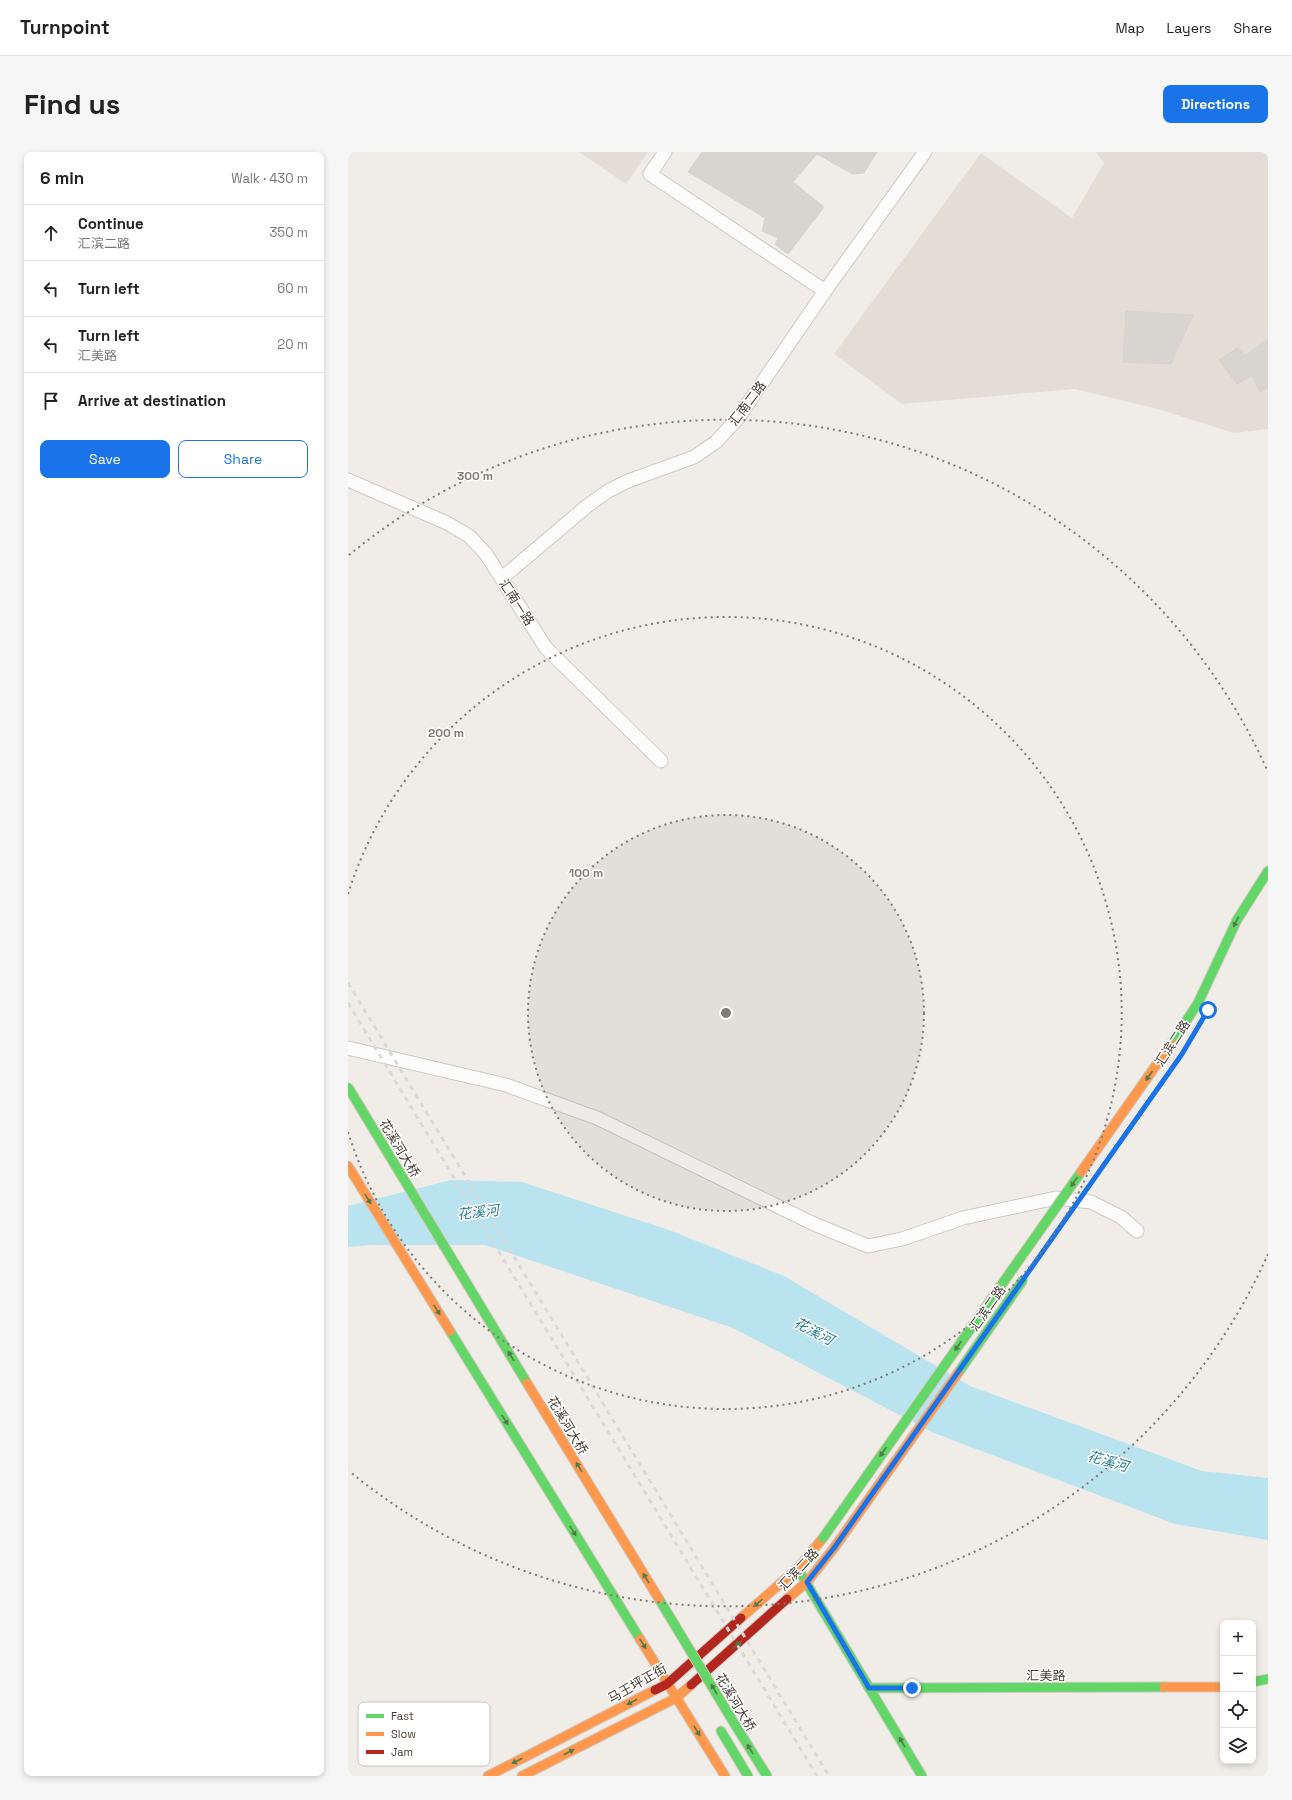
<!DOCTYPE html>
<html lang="en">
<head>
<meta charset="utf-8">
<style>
	:root { --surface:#fff; --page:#f6f6f6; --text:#222; --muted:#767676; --line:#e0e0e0; --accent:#1a73e8 }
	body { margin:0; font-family:"Space Grotesk","Noto Sans SC",sans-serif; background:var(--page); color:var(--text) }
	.controls { position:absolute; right:12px; bottom:12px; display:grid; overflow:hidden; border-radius:8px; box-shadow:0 2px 6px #0003 }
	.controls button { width:36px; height:36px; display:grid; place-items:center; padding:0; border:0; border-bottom:1px solid var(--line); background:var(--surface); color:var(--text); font:20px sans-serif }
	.stop { position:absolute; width:12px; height:12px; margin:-9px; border:3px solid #1a73e8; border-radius:50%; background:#fff }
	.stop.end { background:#1a73e8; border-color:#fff; box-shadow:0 1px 4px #0008 }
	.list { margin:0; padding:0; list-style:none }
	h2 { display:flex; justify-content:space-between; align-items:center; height:52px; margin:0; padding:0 16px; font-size:17px }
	h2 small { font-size:13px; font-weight:400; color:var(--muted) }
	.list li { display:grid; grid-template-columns:26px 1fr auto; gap:12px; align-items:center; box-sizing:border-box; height:56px; padding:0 16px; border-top:1px solid var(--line) }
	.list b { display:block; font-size:15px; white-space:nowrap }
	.list p { margin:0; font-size:13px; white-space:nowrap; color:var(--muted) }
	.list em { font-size:13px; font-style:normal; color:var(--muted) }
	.actions { display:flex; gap:8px; padding:12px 16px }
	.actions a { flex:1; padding:9px 0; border:1px solid var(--accent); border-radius:8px; text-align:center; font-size:14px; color:var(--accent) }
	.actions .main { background:var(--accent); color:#fff }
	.icon { flex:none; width:22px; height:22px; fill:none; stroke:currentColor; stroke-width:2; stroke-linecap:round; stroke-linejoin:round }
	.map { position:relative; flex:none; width:920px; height:1624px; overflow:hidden; border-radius:8px }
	header { display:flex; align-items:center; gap:24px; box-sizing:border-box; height:56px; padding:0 20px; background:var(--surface); border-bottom:1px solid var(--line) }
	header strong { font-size:19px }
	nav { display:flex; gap:22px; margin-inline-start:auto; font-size:14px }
	.intro { display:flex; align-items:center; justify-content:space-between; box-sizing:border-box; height:96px; padding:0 24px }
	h1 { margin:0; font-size:28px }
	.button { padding:10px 18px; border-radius:8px; background:var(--accent); color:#fff; font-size:14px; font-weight:700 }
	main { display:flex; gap:24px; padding:0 24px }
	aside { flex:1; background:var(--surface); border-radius:8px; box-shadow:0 2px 6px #0003 }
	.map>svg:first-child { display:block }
	.residential { fill:#e4ddd6 }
	.water { fill:#b9e4ef }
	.building { fill:#d8d4d0; stroke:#d8d3cf }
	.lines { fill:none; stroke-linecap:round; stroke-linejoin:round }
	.street-casing { stroke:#cdc9c5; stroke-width:15 }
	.fast-casing { stroke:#d1cac1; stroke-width:11 }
	.slow-casing { stroke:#d1cac1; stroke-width:11 }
	.jam-casing { stroke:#d1cac1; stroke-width:11 }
	.street { stroke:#fdfcfc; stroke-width:13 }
	.fast { stroke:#63d668; stroke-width:9 }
	.slow { stroke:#ff974d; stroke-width:9 }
	.jam { stroke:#b3261e; stroke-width:9 }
	.rail { stroke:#d9d9d8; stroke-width:3; stroke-dasharray:5 5; stroke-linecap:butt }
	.fast-bridge-casing { stroke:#d3c5b6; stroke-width:11; stroke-linecap:butt }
	.slow-bridge-casing { stroke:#d3c5b6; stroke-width:11; stroke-linecap:butt }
	.fast-bridge { stroke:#63d668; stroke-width:9 }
	.slow-bridge { stroke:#ff974d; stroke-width:9 }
	.oneway { fill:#527a49 }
	.route { stroke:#1a73e8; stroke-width:5 }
	.ring { fill:none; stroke:#827a74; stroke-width:2; stroke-dasharray:2 4 }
	.labels { text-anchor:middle; stroke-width:3; stroke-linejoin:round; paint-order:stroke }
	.street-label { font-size:13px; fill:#463c35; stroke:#fff }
	.water-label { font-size:14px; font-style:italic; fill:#277b93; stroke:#fff }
	.key { fill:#fff; stroke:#c8c4c2; stroke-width:1 }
	.key-label { font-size:11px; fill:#463c35 }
	.centre { fill:#827a74; stroke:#fff; stroke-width:2 }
	.ring-label { font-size:12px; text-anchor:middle; font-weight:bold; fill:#827a74; stroke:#fff; stroke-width:3; stroke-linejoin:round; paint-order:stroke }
</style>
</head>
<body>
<header>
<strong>Turnpoint</strong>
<nav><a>Map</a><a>Layers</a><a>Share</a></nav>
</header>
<div class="intro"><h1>Find us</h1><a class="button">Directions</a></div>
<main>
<aside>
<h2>6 min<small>Walk · 430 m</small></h2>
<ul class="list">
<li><svg class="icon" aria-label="ahead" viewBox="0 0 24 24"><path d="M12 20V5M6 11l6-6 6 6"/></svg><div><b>Continue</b><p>汇滨二路</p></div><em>350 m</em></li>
<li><svg class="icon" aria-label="left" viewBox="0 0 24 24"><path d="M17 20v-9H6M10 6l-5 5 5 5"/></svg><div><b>Turn left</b></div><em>60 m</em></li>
<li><svg class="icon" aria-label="left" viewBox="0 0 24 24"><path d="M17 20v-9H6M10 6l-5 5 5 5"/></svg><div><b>Turn left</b><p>汇美路</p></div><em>20 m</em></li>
<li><svg class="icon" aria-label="arrive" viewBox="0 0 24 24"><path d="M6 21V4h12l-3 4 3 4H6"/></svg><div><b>Arrive at destination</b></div></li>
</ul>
<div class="actions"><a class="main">Save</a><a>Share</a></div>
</aside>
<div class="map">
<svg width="920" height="1624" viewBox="0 0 920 1624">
	<rect width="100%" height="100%" fill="#f0ede9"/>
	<!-- residential -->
	<g class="residential">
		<path d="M231,0h69l-22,32z"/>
		<path d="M748,0h172v277l-34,4 -76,-24 -83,-20 -173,15 -68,-50 147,-201 91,65 32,-55z"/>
	</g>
	<!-- water -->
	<path class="water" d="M103,1028l71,2 147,48 115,46 186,110 232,85 66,7v62l-93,-16 -241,-91 -201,-105 -248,-83h-114l-23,2v-41z"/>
	<!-- building -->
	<g class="building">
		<path d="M354,0h175l-13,21 -12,1 -35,-20 -24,28 31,25 -36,47 -13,-10 3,-6 -16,-7 3,-13 -77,-46z"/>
		<path d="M778,159l67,4 -22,49 -48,-2z"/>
		<path d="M920,188v47l-8,5 -8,-17 -15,9 -18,-24 18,-12 8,7z"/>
	</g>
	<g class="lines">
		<defs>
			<g id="street">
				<path d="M317,0l-15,22 175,117"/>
				<path d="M0,328l99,43 22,13 17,18 60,94 115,113"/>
				<path d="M154,426l85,-72 21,-15 20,-10 66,-24 22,-15 22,-24 87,-127 100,-139"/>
				<path d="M0,896l158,37 91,33 217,106 54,22 34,-7 61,-21 93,-20 35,4 30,15 16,14"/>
			</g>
			<g id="fast">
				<path d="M823,892l27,-41 39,-83 31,-49"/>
				<path d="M102,1179l190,308"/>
				<path d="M450,1417l124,207"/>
				<path d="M905,1530l15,-3"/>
				<path d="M521,1536l295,-1"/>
				<path d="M386,1571l33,53"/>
				<path d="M373,1579l27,45"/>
			</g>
			<g id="slow">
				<path d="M0,1014l102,165"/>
				<path d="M439,1447l20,-17 27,-34"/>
				<path d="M393,1466l57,-50 25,-30"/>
				<path d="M292,1487l85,137"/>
				<path d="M816,1535h59"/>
				<path d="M140,1624l167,-86"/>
				<path d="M174,1624l154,-78 15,-13"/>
			</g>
			<g id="jam">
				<path d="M343,1533l96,-86"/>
				<path d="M307,1538l12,-6 74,-66"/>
			</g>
		</defs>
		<!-- street casing -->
		<use href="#street" class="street-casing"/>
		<!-- fast casing -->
		<use href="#fast" class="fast-casing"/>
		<!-- slow casing -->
		<use href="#slow" class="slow-casing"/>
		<!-- jam casing -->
		<use href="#jam" class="jam-casing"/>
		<!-- street -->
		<use href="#street" class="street"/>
		<!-- fast -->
		<use href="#fast" class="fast"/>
		<!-- slow -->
		<use href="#slow" class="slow"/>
		<!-- jam -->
		<use href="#jam" class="jam"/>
		<!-- rail -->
		<g class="rail">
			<path d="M0,831l481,793"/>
			<path d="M0,851l469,773"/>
		</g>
		<defs>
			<g id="fast-bridge">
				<path d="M0,935l179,296"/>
				<path d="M610,1221l65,-93"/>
				<path d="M475,1386l258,-366"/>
				<path d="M311,1447l75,124"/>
			</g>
			<g id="slow-bridge">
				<path d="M733,1020l90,-128"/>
				<path d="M179,1231l132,216"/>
				<path d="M486,1396l124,-175"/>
			</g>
		</defs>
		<!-- fast-bridge casing -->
		<use href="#fast-bridge" class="fast-bridge-casing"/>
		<!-- slow-bridge casing -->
		<use href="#slow-bridge" class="slow-bridge-casing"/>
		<!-- fast-bridge -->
		<use href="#fast-bridge" class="fast-bridge"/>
		<!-- slow-bridge -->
		<use href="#slow-bridge" class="slow-bridge"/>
	</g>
	<!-- one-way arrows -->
	<defs><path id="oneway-solid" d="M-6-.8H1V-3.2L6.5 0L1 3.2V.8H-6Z"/></defs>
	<g class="oneway">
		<use href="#oneway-solid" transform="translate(888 770) rotate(117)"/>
		<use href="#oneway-solid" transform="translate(801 924) rotate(125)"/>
		<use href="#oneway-solid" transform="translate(726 1030) rotate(125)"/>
		<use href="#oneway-solid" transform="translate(20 1047) rotate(58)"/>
		<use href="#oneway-solid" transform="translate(89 1158) rotate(58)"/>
		<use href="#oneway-solid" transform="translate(610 1194) rotate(125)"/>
		<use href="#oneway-solid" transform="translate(163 1204) rotate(-121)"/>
		<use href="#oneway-solid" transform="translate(157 1268) rotate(58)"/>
		<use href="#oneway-solid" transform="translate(535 1300) rotate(125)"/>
		<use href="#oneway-solid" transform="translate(231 1315) rotate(-121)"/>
		<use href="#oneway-solid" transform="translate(225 1379) rotate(58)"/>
		<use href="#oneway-solid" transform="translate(298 1426) rotate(-121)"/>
		<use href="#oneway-solid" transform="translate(410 1451) rotate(138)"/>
		<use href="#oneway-solid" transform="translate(295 1492) rotate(58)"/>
		<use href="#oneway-solid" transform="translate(389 1493) rotate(-42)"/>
		<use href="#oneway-solid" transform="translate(366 1537) rotate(-121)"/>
		<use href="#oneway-solid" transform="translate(284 1550) rotate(153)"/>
		<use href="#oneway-solid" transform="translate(349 1579) rotate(58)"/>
		<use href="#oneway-solid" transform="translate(554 1590) rotate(-121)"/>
		<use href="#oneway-solid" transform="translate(402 1597) rotate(-122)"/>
		<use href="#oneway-solid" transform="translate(221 1600) rotate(-27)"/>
		<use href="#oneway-solid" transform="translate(169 1609) rotate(153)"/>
	</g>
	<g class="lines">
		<!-- route -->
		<path class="route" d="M564,1536h-43l-62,-106 27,-34 348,-494 26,-44"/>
	</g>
	<!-- distance rings -->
	<circle cx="378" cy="861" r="198" fill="#827a74" fill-opacity=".12"/>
	<g class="ring">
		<circle cx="378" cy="861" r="198"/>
		<path d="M0 742A396 396 0 1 1 0 980"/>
		<path d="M920 1102A593 593 0 0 1 1 1319M1 403A593 593 0 0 1 920 620"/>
	</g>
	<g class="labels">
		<!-- street labels -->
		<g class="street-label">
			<text transform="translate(399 251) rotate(-53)" y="5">汇南二路</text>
			<text transform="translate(169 450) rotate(57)" y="5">汇南一路</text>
			<text transform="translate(824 891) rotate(-57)" y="5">汇滨二路</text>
			<text transform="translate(52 996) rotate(59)" y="5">花溪河大桥</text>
			<text transform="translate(639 1156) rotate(-55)" y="5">汇滨二路</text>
			<text transform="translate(220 1273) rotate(59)" y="5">花溪河大桥</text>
			<text transform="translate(450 1417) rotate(-47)" y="5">汇滨二路</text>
			<text x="698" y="1528">汇美路</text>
			<text transform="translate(289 1531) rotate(-30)" y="5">马王坪正街</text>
			<text transform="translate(388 1550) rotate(59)" y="5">花溪河大桥</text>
		</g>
		<!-- water labels -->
		<g class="water-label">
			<text transform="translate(130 1060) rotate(-6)" y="5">花溪河</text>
			<text transform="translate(466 1179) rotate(28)" y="5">花溪河</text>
			<text transform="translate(760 1309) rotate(16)" y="5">花溪河</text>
		</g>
	</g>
	<!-- legend -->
	<rect x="10" y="1550" width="132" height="64" rx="6" class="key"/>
	<rect x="18" y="1562" width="18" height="4" fill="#63d668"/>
	<rect x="18" y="1580" width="18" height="4" fill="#ff974d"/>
	<rect x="18" y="1598" width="18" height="4" fill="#b3261e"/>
	<g class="key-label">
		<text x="43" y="1568">Fast</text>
		<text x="43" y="1586">Slow</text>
		<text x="43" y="1604">Jam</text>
	</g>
	<circle cx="378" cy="861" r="6" class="centre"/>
	<g class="ring-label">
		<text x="127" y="328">300 m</text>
		<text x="98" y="585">200 m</text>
		<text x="238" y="725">100 m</text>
	</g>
</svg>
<div class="controls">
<button>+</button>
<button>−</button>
<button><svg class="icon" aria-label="locate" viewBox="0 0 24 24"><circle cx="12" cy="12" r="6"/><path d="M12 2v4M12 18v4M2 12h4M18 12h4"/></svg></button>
<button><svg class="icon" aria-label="layers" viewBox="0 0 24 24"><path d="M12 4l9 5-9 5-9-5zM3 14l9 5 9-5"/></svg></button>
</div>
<div class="stop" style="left:860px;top:858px"></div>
<div class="stop end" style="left:564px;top:1536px"></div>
</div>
</main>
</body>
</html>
